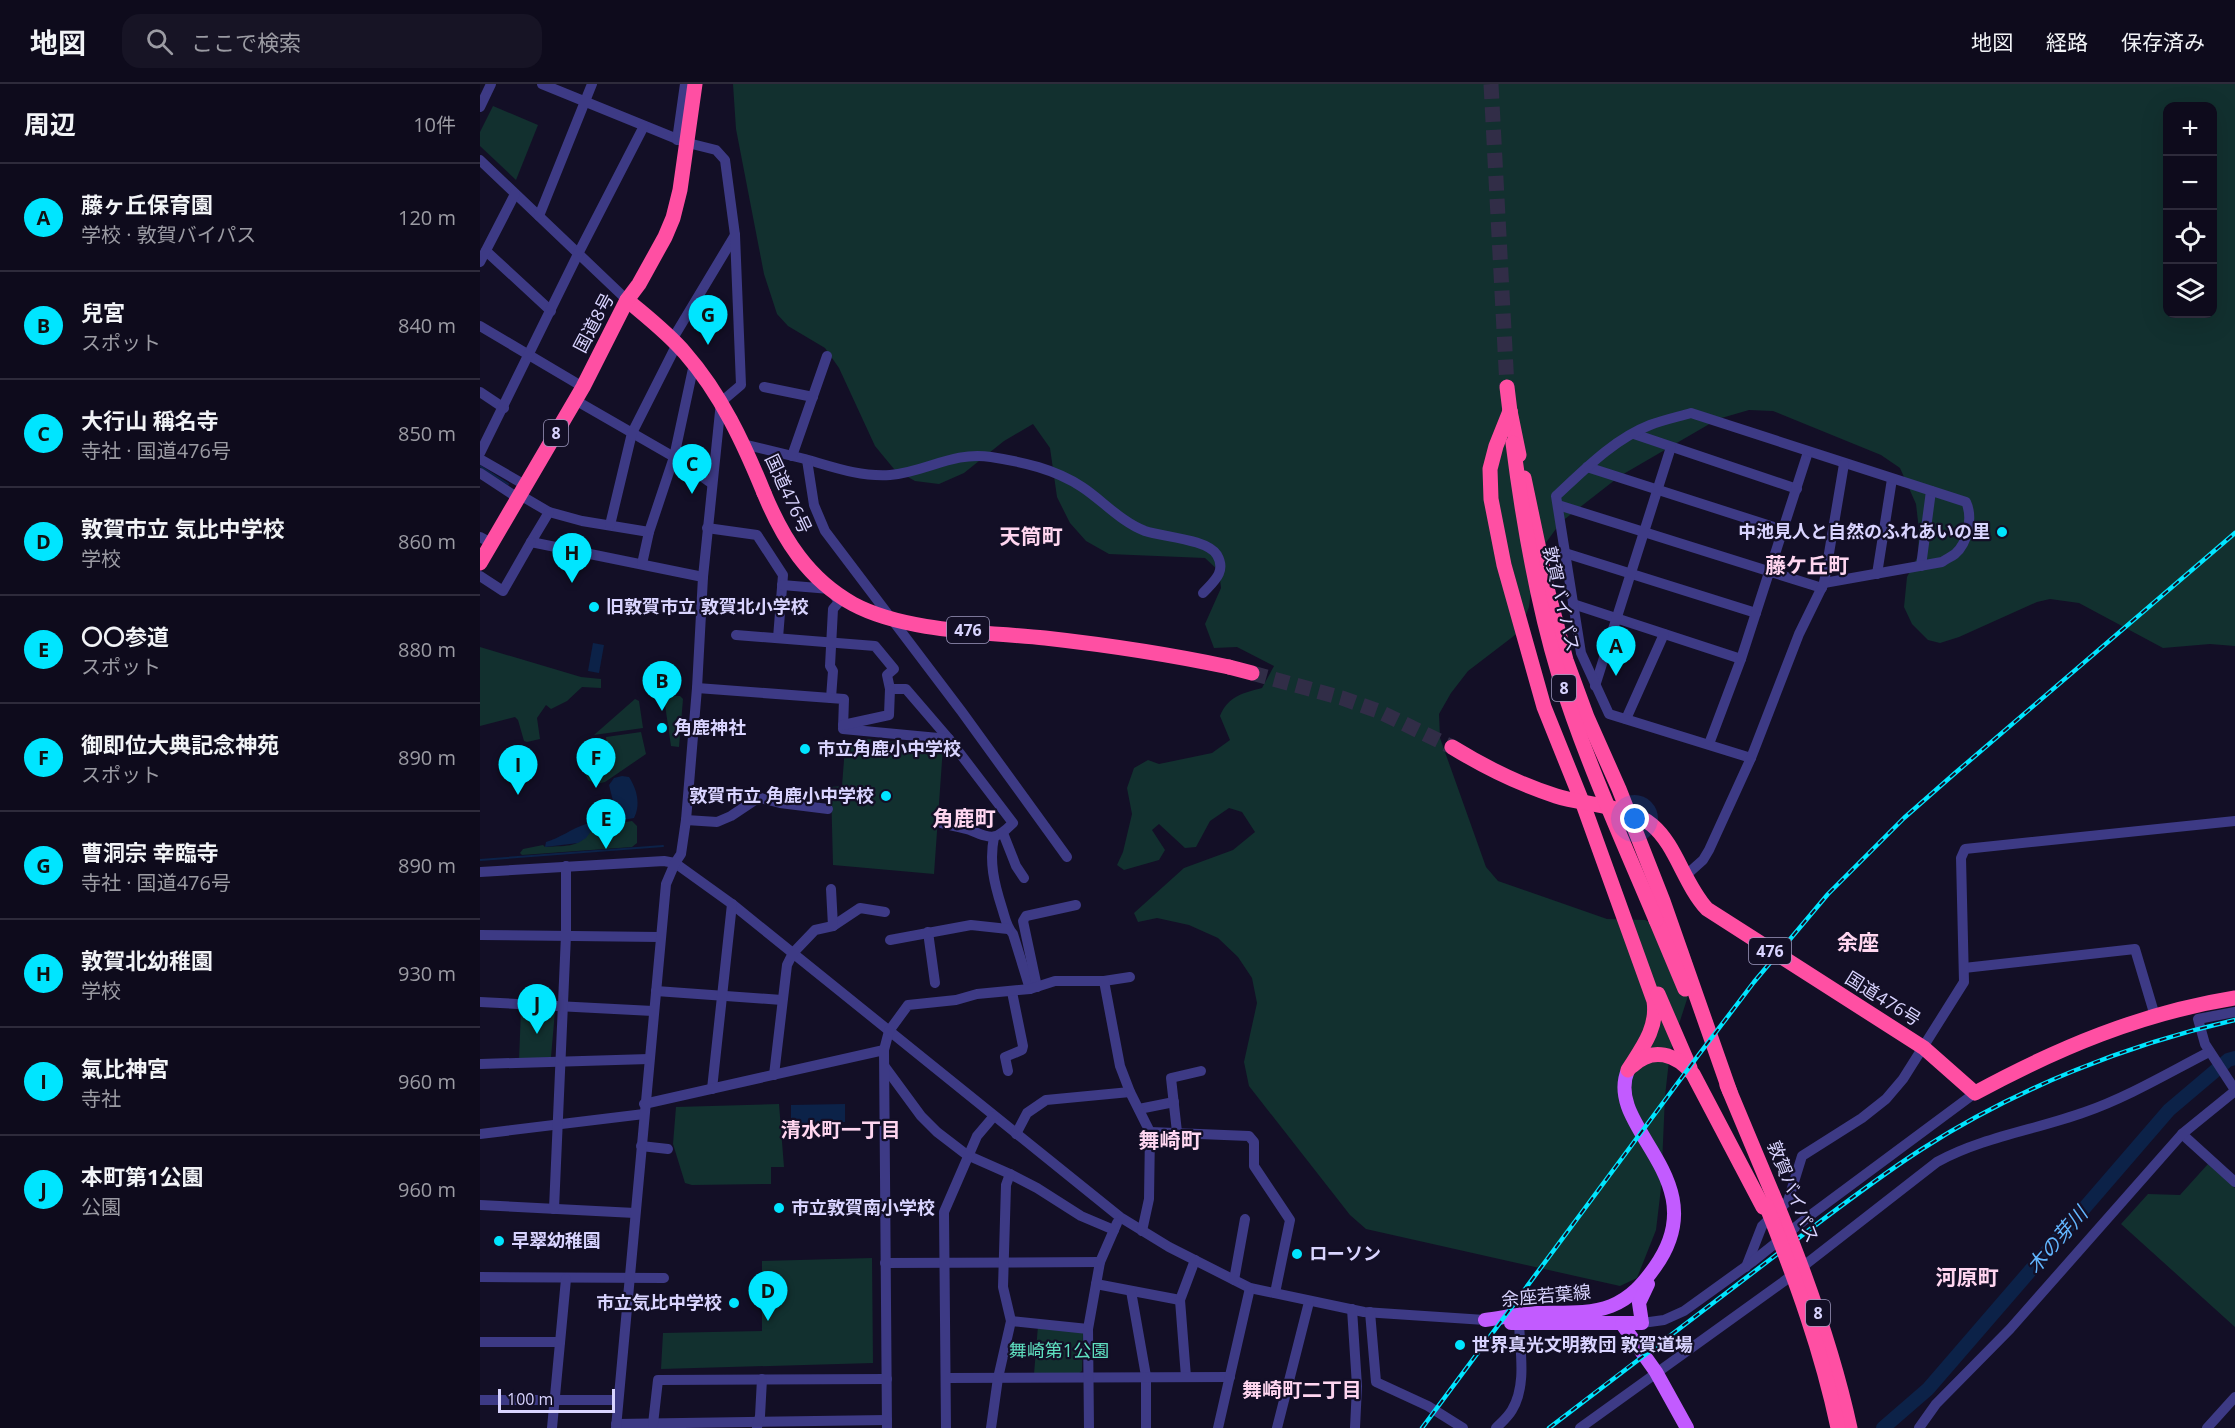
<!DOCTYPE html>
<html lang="ja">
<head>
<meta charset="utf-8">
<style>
	:root { --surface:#0e0b1c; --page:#171425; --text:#f1f3f6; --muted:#9b9ba3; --line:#2e2b3b; --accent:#00e5ff }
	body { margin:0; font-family:"Open Sans","Noto Sans JP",sans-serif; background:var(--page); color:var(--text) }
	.controls { position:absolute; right:18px; top:18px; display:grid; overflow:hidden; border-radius:12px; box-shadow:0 6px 24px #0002 }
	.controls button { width:54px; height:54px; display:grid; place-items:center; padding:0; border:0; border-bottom:2px solid var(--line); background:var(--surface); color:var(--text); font:30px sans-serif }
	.scale { position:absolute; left:18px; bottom:15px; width:117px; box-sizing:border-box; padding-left:6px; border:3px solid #d9d4ff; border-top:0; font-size:16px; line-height:21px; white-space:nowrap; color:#d9d4ff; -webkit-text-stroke:4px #130f26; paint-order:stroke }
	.you { position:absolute; left:1155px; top:735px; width:21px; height:21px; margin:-15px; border:4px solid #fff; border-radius:50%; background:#1a73e8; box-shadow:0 0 0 9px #1a73e833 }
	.badge { display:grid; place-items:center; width:39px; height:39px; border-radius:50%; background:var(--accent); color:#111; font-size:20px; font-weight:700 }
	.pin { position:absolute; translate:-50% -50px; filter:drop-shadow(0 2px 3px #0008) }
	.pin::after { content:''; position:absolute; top:32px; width:21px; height:18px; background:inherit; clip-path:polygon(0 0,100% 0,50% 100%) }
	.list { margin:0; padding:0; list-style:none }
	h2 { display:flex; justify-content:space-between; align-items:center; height:78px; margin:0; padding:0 24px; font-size:26px }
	h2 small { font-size:20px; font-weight:400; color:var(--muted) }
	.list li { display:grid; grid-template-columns:39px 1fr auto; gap:18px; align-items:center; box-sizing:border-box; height:108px; padding:0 24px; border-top:2px solid var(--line) }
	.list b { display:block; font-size:22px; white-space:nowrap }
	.list p { margin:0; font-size:20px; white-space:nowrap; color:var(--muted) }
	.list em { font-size:20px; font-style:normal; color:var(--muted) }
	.icon { flex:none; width:33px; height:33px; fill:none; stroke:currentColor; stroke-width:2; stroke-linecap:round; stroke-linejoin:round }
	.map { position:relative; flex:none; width:1755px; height:1344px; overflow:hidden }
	header { display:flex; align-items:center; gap:36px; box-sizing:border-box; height:84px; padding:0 30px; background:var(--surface); border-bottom:2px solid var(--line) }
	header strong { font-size:28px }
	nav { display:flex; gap:33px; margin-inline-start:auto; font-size:21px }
	.search { width:420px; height:54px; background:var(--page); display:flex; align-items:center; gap:15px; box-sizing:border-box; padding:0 21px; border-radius:18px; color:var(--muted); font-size:22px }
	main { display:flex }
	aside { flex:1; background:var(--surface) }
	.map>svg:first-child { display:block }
	.green { fill:#12302f; fill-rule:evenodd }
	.water { fill:#0c2248 }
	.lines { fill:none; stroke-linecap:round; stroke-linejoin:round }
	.stream { stroke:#0c2248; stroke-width:2 }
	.river { stroke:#0c2248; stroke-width:14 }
	.highway-tunnel { stroke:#312d47; stroke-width:15; stroke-dasharray:15 8; stroke-linecap:butt }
	.minor { stroke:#3d3a85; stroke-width:10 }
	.major { stroke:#c25bff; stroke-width:14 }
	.highway { stroke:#ff4fa3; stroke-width:15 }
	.rail-casing { stroke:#00e5ff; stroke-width:4.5 }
	.rail { stroke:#130f26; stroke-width:2; stroke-dasharray:7; stroke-linecap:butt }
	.highway-bridge { stroke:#ff4fa3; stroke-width:15 }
	.poi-dot { fill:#00e5ff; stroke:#130f26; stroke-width:2 }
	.labels { text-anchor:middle; stroke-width:4.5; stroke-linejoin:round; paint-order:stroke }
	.shield { fill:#130f26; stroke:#9e99be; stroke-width:1.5 }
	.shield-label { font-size:16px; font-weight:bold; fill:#d9d4ff }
	.street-label { font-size:18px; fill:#d9d4ff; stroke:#130f26 }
	.poi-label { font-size:18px; font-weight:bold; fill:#d9d4ff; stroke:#130f26; text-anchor:start }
	.park-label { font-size:18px; fill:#5fe0c0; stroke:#130f26 }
	.neighbourhood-label { font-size:20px; font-weight:bold; fill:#ffd6f0; stroke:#130f26 }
	.water-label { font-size:20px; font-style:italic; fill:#62b6ff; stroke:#130f26 }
	.quarter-label { font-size:21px; font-weight:bold; fill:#ffd6f0; stroke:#130f26 }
</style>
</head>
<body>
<header>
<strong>地図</strong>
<div class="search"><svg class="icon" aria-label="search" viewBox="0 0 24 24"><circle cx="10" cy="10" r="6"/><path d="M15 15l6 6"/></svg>ここで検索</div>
<nav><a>地図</a><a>経路</a><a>保存済み</a></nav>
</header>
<main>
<aside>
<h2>周辺<small>10件</small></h2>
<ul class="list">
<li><span class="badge">A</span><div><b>藤ヶ丘保育園</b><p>学校 · 敦賀バイパス</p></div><em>120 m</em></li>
<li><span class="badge">B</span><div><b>兒宮</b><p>スポット</p></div><em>840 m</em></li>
<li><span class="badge">C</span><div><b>大行山 稱名寺</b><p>寺社 · 国道476号</p></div><em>850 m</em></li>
<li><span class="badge">D</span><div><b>敦賀市立 気比中学校</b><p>学校</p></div><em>860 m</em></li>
<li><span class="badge">E</span><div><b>〇〇参道</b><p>スポット</p></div><em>880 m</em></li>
<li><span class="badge">F</span><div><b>御即位大典記念神苑</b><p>スポット</p></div><em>890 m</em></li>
<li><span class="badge">G</span><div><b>曹洞宗 幸臨寺</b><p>寺社 · 国道476号</p></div><em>890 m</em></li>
<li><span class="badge">H</span><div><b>敦賀北幼稚園</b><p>学校</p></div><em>930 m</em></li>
<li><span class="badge">I</span><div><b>氣比神宮</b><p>寺社</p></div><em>960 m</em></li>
<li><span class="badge">J</span><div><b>本町第1公園</b><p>公園</p></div><em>960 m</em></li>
</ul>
</aside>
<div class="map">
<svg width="1755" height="1344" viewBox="0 0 1755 1344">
	<rect width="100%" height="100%" fill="#130f26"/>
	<!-- green -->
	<g class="green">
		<path d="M253,0h1502v562l-25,-2 -47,4 -84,-45 -29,-4 -13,3 -78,35 -19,6 -12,-3 -16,-16 -8,-17 3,-30 11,-21 1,-26 -3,-26 -16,-36 -19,-13 -108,-44 -24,-1 -31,9 -98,57 -59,46 -19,26 -10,33 -3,26 -10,25 -51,39 -17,22 -12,21 1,24 46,129 12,14 109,38 38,1 23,10 20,19 6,19 -5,25 -19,59 -5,44 -4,92 -5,42 -19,48 -17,8 -254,-57 -16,-14 -101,-129 -5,-24 13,-59 -5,-25 -14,-21 -20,-19 -29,-13 -32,-7 -19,4 -4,-9 50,-45 49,-18 22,-18 -13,-20 -13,-4 -19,13 -14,26 -11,1 -26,-24 -7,6 13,20 -6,10 -35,10 -7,-5 6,-13 9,-38 -5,-26 7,-20 14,-8 11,4 53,-11 18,-13 -10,-24c8,-20 23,-23 42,-28l12,-22 -37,-19 -23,1 -9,-24 16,-36 -2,-17 -14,-13 -96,-4 -23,-13 -16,-18 -13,-26 -7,-49 -17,-24 -29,17 -40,32 -25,11 -24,-3 -21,-12 -19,-23 -36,-78 -14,-20 -37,-22 -11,-12 -13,-40 -28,-145zM1688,22h44v208h-44z"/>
		<path d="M13,22l45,19 -22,55 -36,-34v-14z"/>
		<path d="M0,563l101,30 20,2v9l-19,-1 -15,14 -16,8 -5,-4 -9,13 3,21 -13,3 -3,-1 -6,-21 -3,-3 -35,9z"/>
		<path d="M186,612h14l3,3 -4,48 -8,-1 -7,-48z"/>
		<path d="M155,615l4,2 4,27 -49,7z"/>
		<path d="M161,648l5,22 -41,28 -9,2 -8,-4 -3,-7 3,-4 21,-5 -3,-27z"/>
		<path d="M378,654l85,9 -9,127 -101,-9 -2,-78 11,-1 3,-39h12z"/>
		<path d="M152,737l5,5v17l-5,4 -110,8 -2,-2 3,-4 20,-4 2,2c26,-2 32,2 49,-20z"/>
		<path d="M41,925l34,2 -4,46 -32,4z"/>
		<path d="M299,1020l5,63h-13v17l-79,1 -7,-2 -12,-39 3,-37z"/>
		<path d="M1728,1080l27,24v139l-114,-103 27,-30 32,1z"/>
		<path d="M392,1174l1,105 -212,6 2,-36 99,-2v-70z"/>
		<path d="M558,1242l45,6 -1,39 -4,3h-44z"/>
	</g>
	<!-- water -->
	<g class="water">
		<path d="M113,559l11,2 -5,28 -11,-2z"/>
		<path d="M142,692l7,1c8,12 12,28 5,41l-34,6 -2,-1 2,-4 16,-6 -7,-28 5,-7z"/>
		<path d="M106,740h8v3l-8,11 -8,5 -33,4 1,-5c14,-4 25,-13 40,-18z"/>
		<path d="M365,1020v18l-54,2v-19z"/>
	</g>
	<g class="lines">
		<!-- stream -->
		<g class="stream">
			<path d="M0,382l28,18"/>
			<path d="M0,776l183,-14"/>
		</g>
		<!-- river -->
		<path class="river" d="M1403,1344l45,-39 241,-279 59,-50 7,-2"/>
		<!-- highway-tunnel -->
		<g class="highway-tunnel">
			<path d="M1011,0l16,303"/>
			<path d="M772,589l90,25 36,13 74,36"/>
		</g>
		<!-- minor -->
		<g class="minor">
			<path d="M62,0l140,57"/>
			<path d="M0,23l11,-23"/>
			<path d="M197,56l8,-56"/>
			<path d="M0,76l147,140"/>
			<path d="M59,132l53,-132"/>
			<path d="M6,167l65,60"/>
			<path d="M0,178l35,-68"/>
			<path d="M0,242l103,61"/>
			<path d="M192,256l63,-105"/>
			<path d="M284,303l49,10"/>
			<path d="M0,308l24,16"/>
			<path d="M95,316l99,57 37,26"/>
			<path d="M1154,350l163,55"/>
			<path d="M263,360c21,5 42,10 62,15 28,8 55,18 85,16 36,-3 63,-24 101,-18 32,5 64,12 91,30 20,13 39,35 63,44 18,6 62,8 72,24 10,17 -4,27 -14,38"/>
			<path d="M0,369l98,-199 66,-128"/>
			<path d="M312,372l35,-100"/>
			<path d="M0,375l45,26"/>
			<path d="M327,376l7,45 11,26 137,181 105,145"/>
			<path d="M1107,383l196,63"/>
			<path d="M0,389l38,25"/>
			<path d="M40,411l29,17 33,9 67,11"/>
			<path d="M1078,421l264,83"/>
			<path d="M69,428l-18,30 172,35"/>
			<path d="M130,441l22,-92 45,-89"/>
			<path d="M227,444l50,7 26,40 -5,63"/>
			<path d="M0,453l11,6"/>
			<path d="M1085,469l191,60"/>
			<path d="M162,480l7,-32 25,-75 20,-93"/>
			<path d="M1441,482l10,-75"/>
			<path d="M1397,490l15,-95"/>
			<path d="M0,492l23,15 28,-49"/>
			<path d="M302,501l48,4 9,13 -6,7 -3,57 3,5 -2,27"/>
			<path d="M1093,520l168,55"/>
			<path d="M256,551l139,11 19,23 -7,6 3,14h16l43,50 64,84c-18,18 -21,16 -43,7 -9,-3 -19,-4 -29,-7"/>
			<path d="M1115,602l76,-239"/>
			<path d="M217,604l147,11 -1,30 106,10"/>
			<path d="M1146,635l38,-85"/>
			<path d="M363,641l46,-10 1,-26"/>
			<path d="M1229,660l32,-85 67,-207"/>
			<path d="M1271,674l-142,-44 -28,-61 -25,-157c28,-26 58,-57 94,-71 13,-5 27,-8 41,-12l275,89c7,15 2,41 -11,52 -4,3 -9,5 -13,8l-118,21"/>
			<path d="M206,736l31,2 14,-6 24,-16 6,-2 19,5 48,6"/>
			<path d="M523,749l13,33 8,12"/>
			<path d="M514,753c-5,25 0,46 8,71 3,9 4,18 11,26l17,55"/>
			<path d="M0,788l184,-11 11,2 57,41 388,313 49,30 81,41 114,24 121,8"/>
			<path d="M1204,793l19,-17 6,-10 42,-92 48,-124 25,-51 20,-119"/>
			<path d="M353,842l27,-18 25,4"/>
			<path d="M448,848l7,51"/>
			<path d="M0,851l180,2"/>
			<path d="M410,856l81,-15 37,4"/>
			<path d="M1484,884l171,-19 20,67"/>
			<path d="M624,897l26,-4"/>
			<path d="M557,903l-14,-66 3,-5 50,-11"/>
			<path d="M176,907l126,9"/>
			<path d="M0,918l173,9"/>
			<path d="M1755,928l-37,7 7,25 30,46"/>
			<path d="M0,980l169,-5"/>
			<path d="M405,983l36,49 16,16 30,23 43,19 27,14 44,28 33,14"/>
			<path d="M528,987l-3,-14 17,-7 1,-4 -11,-54"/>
			<path d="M294,991l13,-110 6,-12 22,-23 18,-4 -2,-37"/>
			<path d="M232,1005l20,-185"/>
			<path d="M164,1020l240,-54"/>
			<path d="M659,1025l35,-7"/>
			<path d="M670,1048l99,4 5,6v24l36,54 -15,73"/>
			<path d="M697,1048l-6,-54 30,-7"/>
			<path d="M0,1050l164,-20"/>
			<path d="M536,1050l11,-21 19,-13 84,-8"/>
			<path d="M1702,1050l53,48"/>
			<path d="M161,1062l27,3"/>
			<path d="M0,1121l155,8"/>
			<path d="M74,1125l12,-274v-69"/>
			<path d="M405,1179l215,-1"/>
			<path d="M1266,1183l16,-41 26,-25 14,-45 60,-38 24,-19 17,-20 61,-97 -3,-124 4,-9 270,-28"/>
			<path d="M0,1193l184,1"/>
			<path d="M754,1196l11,-61"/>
			<path d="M616,1200l84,16"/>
			<path d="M651,1207l15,85v52"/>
			<path d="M872,1225l5,77 -2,42"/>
			<path d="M890,1228l6,70 52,24 35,22"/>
			<path d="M531,1237l77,8"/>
			<path d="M1162,1239l22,-3 20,-9 68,-49 60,-48 163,-121"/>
			<path d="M0,1258h80"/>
			<path d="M706,1293l-6,-77 15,-40"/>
			<path d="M466,1294l284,-1"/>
			<path d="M0,1316h138"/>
			<path d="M136,1340l271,-4"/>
			<path d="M173,1340l5,-44 229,-1"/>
			<path d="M277,1343l3,-11 2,-37"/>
			<path d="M72,1344l14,-149"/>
			<path d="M136,1344l50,-544 9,-21 6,-9 5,-34 11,-132 6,-111 18,-175 20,-17 -6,-150 -10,-75 -9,-10 -24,-6"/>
			<path d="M407,1344l-3,-378 5,-19 19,-26 48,-5 21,-6 53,-5 25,-8h49l16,85 10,26 20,40 -1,67 -7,32"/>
			<path d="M466,1344l-2,-216 33,-76 17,-20"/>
			<path d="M511,1344l7,-50 13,-57 -8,-34 3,-102 4,-11"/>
			<path d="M609,1344l-1,-99 12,-67 17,-39"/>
			<path d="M738,1344l32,-140"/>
			<path d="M797,1344l32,-126"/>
			<path d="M1016,1344c6,-6 12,-11 16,-18 15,-25 8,-59 7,-87"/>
			<path d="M1100,1344l203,-146 154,-120c46,-25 98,-32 148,-50 43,-15 83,-39 124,-60"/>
			<path d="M1439,1344l17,-24 74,-75 172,-195 53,-43"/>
			<path d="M1727,1344l28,-31"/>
		</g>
		<!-- major -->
		<g class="major">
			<path d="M1005,1236c16,-2 33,-6 50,-7 25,-1 52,2 76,-7 20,-8 32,-22 44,-39 63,-88 -52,-139 -27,-197"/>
			<path d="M1031,1239h131l-3,-20 9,-19"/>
			<path d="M1142,1240l34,48 31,56"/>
		</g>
		<!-- highway -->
		<g class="highway">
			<path d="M147,216c20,17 41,33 58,53 36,41 59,91 79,140"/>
			<path d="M1027,303l4,33"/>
			<path d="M1030,327l9,44"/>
			<path d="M1030,327l-14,35 -6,23 1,30 13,66 40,142 39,97 71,197c4,27 -12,47 -26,69"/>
			<path d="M1044,394l24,114 18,68 21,57 32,72 44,112 67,191"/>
			<path d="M0,479l103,-176 44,-87 12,-16 26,-47 8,-19 7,-28 15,-106"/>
			<path d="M749,583l23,6"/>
			<path d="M972,663c34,21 67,37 104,49 29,9 73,10 96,29 24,20 32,59 55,84l217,139 51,45c83,-45 166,-80 260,-95"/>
			<path d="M1176,836l29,69"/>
			<path d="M1178,910l32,74"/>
			<path d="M1152,982c21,-20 44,-12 61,8l70,133"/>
			<path d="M1247,1001l49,117"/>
		</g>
		<defs>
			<g id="rail">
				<path d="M942,1344l275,-371 57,-75 74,-88 76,-76 50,-44 281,-241"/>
				<path d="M1069,1344c75,-58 151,-115 227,-173 48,-36 96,-74 146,-106 95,-61 204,-104 313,-129"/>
			</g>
		</defs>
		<!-- rail casing -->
		<use href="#rail" class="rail-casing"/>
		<!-- rail -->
		<use href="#rail" class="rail"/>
		<!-- highway-bridge -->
		<g class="highway-bridge">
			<path d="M1033,359c10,79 23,156 46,232 26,84 63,164 97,245"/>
			<path d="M284,409c19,46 44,86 89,111 52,28 133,28 192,34 62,7 123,16 184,29"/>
			<path d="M1296,1118c30,73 57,148 74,226"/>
			<path d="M1286,1121c29,73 56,146 72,223"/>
		</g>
	</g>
	<!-- markers -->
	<g class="poi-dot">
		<circle cx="1522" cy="448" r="6"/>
		<circle cx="114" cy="523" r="6"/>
		<circle cx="182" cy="644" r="6"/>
		<circle cx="325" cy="665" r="6"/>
		<circle cx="406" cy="712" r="6"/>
		<circle cx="299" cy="1124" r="6"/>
		<circle cx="19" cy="1157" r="6"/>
		<circle cx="817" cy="1170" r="6"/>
		<circle cx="254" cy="1219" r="6"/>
		<circle cx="980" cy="1261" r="6"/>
	</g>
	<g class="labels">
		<!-- shield labels -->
		<g class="shield">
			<rect x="64" y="336" width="24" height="26" rx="4.5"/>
			<rect x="467" y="533" width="42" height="26" rx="4.5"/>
			<rect x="1072" y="591" width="24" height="26" rx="4.5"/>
			<rect x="1269" y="854" width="42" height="26" rx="4.5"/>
			<rect x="1326" y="1216" width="24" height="26" rx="4.5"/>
		</g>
		<g class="shield-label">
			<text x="76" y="355">8</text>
			<text x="488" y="552">476</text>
			<text x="1084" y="610">8</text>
			<text x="1290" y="873">476</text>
			<text x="1338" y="1235">8</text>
		</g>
		<!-- street labels -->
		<g class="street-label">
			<text transform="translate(114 239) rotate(-62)" y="6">国道8号</text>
			<text transform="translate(308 410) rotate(65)" y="6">国道476号</text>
			<text transform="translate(1081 515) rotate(77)" y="6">敦賀バイパス</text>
			<text transform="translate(1403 915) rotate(32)" y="6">国道476号</text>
			<text transform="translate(1313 1108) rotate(68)" y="6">敦賀バイパス</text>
			<text transform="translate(1066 1212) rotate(-5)" y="6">余座若葉線</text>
		</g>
		<!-- poi labels -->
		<g class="poi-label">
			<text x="1510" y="454" text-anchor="end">中池見人と自然のふれあいの里</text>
			<text x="126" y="529">旧敦賀市立 敦賀北小学校</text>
			<text x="194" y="650">角鹿神社</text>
			<text x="337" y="671">市立角鹿小中学校</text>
			<text x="394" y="718" text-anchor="end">敦賀市立 角鹿小中学校</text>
			<text x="311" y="1130">市立敦賀南小学校</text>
			<text x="31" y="1163">早翠幼稚園</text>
			<text x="829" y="1176">ローソン</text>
			<text x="242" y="1225" text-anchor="end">市立気比中学校</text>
			<text x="992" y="1267">世界真光文明教団 敦賀道場</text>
		</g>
		<!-- park labels -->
		<g class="park-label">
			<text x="579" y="1273">舞崎第1公園</text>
		</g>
		<!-- neighbourhood labels -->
		<g class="neighbourhood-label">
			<text x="361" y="1053">清水町一丁目</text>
			<text x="822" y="1313">舞崎町二丁目</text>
		</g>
		<!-- water labels -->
		<g class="water-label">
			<text transform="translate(1577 1156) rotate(-49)" y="7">木の芽川</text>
		</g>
		<!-- quarter labels -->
		<g class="quarter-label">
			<text x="551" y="460">天筒町</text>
			<text x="1327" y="489">藤ケ丘町</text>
			<text x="484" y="742">角鹿町</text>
			<text x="1378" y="866">余座</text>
			<text x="690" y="1064">舞崎町</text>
			<text x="1487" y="1201">河原町</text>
		</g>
	</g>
</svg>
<div class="controls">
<button>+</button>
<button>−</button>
<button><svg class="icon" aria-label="locate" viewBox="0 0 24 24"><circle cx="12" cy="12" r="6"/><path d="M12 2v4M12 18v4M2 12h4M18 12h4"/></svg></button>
<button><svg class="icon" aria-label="layers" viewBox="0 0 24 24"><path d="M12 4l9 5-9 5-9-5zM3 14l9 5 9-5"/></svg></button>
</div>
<div class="scale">100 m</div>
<div class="you"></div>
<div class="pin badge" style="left:1136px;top:592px">A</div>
<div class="pin badge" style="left:182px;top:627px">B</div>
<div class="pin badge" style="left:212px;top:410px">C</div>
<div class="pin badge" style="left:288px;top:1237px">D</div>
<div class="pin badge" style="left:126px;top:765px">E</div>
<div class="pin badge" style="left:116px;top:704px">F</div>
<div class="pin badge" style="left:228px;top:261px">G</div>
<div class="pin badge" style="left:92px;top:499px">H</div>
<div class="pin badge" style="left:38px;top:711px">I</div>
<div class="pin badge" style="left:57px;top:950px">J</div>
</div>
</main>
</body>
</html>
